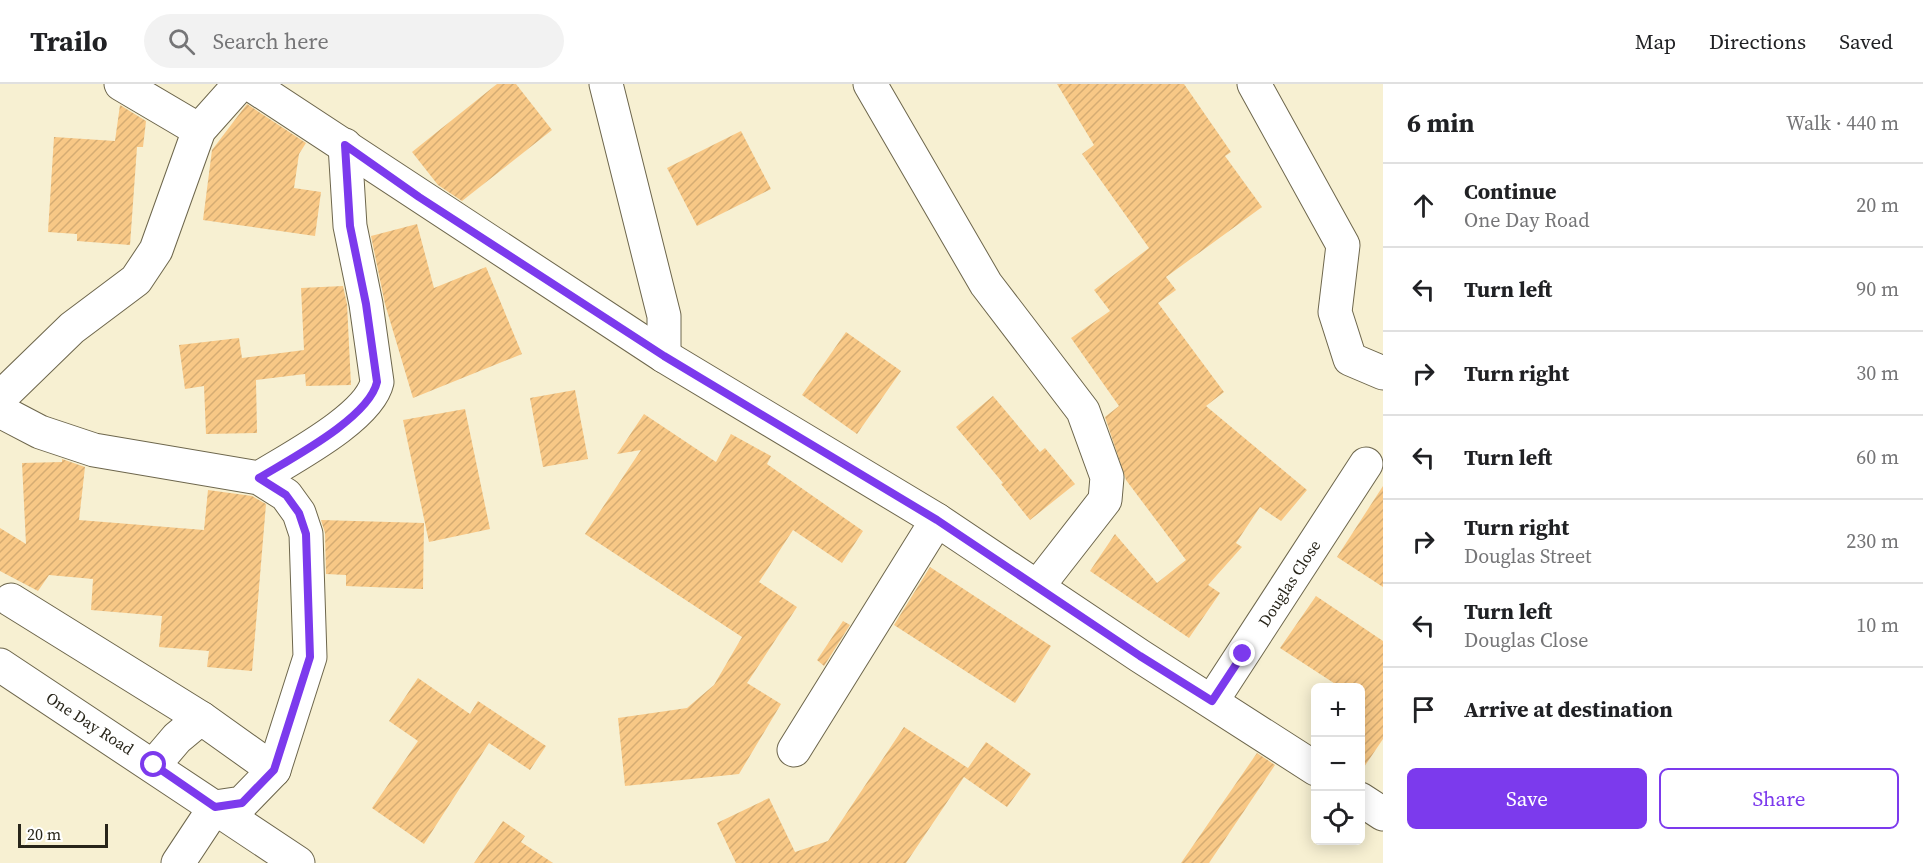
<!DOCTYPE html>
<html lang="en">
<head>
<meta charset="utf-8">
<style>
	:root { --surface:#fff; --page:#f2f2f2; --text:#202124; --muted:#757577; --line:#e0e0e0; --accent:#7c3aed }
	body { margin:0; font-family:"Source Serif 4",serif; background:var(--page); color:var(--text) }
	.controls { position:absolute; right:18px; bottom:18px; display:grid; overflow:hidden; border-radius:9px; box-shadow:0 3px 15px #0003 }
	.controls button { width:54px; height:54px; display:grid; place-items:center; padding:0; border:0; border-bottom:2px solid var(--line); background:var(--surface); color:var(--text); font:30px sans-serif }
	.scale { position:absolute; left:18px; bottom:15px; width:90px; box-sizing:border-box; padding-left:6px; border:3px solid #28251a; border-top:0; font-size:16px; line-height:21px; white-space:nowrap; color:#28251a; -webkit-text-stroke:4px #fff; paint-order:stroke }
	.stop { position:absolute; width:18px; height:18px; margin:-14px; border:4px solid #7c3aed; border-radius:50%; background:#fff }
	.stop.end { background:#7c3aed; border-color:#fff; box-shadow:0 2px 6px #0008 }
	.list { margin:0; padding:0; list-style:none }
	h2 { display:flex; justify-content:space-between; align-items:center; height:78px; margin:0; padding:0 24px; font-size:26px }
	h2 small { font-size:20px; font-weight:400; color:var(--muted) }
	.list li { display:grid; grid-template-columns:39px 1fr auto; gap:18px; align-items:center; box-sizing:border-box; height:84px; padding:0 24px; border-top:2px solid var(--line) }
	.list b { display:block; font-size:22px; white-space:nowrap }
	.list p { margin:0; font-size:20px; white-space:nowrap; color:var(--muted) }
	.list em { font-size:20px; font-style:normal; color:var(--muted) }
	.actions { display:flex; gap:12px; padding:18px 24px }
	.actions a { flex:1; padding:14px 0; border:2px solid var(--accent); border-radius:9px; text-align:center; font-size:21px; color:var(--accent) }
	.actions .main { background:var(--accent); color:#fff }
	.icon { flex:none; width:33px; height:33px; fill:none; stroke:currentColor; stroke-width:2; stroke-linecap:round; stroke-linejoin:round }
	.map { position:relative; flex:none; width:1383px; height:779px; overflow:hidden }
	header { display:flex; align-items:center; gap:36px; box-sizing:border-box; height:84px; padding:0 30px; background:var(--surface); border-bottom:2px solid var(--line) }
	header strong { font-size:28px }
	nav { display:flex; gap:33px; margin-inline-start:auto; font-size:21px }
	.search { width:420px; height:54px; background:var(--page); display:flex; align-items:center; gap:15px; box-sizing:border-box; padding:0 21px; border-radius:33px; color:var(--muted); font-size:22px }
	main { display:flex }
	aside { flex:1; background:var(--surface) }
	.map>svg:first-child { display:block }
	.building { fill:url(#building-hatch) }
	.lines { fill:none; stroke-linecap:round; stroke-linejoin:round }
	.minor-casing { stroke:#6d664c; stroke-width:35 }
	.major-casing { stroke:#6d664c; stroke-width:35 }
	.minor { stroke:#fff; stroke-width:33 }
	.major { stroke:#fff; stroke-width:33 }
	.route { stroke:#7c3aed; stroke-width:8 }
	.labels { text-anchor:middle; stroke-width:5; stroke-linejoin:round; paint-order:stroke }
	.street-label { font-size:16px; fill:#28251a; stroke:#fff }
</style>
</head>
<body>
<header>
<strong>Trailo</strong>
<div class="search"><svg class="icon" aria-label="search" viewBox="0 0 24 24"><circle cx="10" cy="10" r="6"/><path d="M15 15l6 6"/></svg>Search here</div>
<nav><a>Map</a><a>Directions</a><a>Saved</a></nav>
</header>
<main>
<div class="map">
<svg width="1383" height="779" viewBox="0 0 1383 779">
	<defs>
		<pattern id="building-hatch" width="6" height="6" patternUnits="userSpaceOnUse" patternTransform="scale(1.5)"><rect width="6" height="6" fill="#f8c886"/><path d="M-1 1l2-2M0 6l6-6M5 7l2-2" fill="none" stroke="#d5ac73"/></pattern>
	</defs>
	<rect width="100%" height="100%" fill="#f7f0d2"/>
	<!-- building -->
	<g class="building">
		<path d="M497,0h19l36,46 -90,71 -24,-16 -26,-33z"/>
		<path d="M1057,0h127l47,68 -6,4 37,51 -96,70 10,13 -18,13 66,89 -18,14 101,84 -26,31 -21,-14 -24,36 6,4 -34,38 12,8 -31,45 -99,-67 25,-37 42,49 29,-23 -60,-80 -21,-63 14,-11 -48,-68 39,-27 -16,-21 55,-42 -67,-94 12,-9z"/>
		<path d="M247,20l59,39 -7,11 -5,34 27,4 -6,44 -112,-16 9,-70z"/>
		<path d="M120,21l26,16 -3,26h-6l-7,98 -53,-4v-7l-29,-2 6,-95 61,4z"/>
		<path d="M741,47l30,58 -74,37 -30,-58z"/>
		<path d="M417,140l17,64 52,-21 36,87 -109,44 -28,-94 -14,-68z"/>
		<path d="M343,202l4,18 4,81 -45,1 -1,-12 -49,6 1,53 -51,1 -2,-48 -19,3 -6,-44 60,-7 3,20 62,-8 -3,-62z"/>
		<path d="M846,248l55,39 -44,63 -55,-39z"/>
		<path d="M575,306l13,69 -45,8 -13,-69z"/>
		<path d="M993,312l47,56 5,-4 30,36 -45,36 -29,-36 2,-1 -47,-56z"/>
		<path d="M465,325l25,120 -61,13 -26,-122z"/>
		<path d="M644,330l72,48 15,-28 40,22 -4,8 96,67 -21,32 -49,-33 -34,52 38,25 -50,76 34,21 -42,70 -114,12 -7,-68 69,-10 27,-23 28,-48 -157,-103 56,-84 -24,4z"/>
		<path d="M62,375l23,8 -6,53 125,10 4,-40 44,6 14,8 -14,167 -45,-4 2,-16 -50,-4 3,-31 -71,-6 2,-31 -44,-4 -11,16 -38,-20v-43l26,16 -4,-81 40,-1z"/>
		<path d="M1383,402v101l-46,-30z"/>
		<path d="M321,436l103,3 -1,66 -77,-3v-11l-20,-1 -1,-41z"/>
		<path d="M930,483l121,79 -36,57 -121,-78z"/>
		<path d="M1316,512l67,45v98l-23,34v-86h-20l-60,-39z"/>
		<path d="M843,537l7,4 -26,41 -7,-6z"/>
		<path d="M418,594l52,36 8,-13 68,45 -16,24 -41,-27 -65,101 -52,-36 46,-67 -29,-20z"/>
		<path d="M904,643l64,41 18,-26 45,32 -24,33 -43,-30 -58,86h-170l-19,-40 52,-25 26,54 33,-11z"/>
		<path d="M1257,669l18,12 -66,98h-28z"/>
		<path d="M503,737l22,15 -4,6 32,21h-79z"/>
	</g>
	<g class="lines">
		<defs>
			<g id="minor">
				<path d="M121,0l78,46"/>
				<path d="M250,0l414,272 273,164 203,136 176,113"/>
				<path d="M606,0l58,232v40"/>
				<path d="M870,0l116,200 97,127 24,66 -2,23 -67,86"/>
				<path d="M1254,0l89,161 -8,67 15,47 33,14"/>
				<path d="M0,314l72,-70 64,-48 20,-30 43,-120 41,-46"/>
				<path d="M0,327l40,21 54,18 165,28 27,17 13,18 7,21 4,123 -36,113 -32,33 -27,4 -37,56"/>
				<path d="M259,394c30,-19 110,-60 118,-96l-11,-78 -16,-78 -5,-81"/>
				<path d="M11,516l190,118"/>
				<path d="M1212,617l154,-237"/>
				<path d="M794,666l143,-230"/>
				<path d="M154,681l23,-27 24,-20 73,52"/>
				<path d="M1360,715l23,15"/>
			</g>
			<path id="major" d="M0,581l298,198"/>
		</defs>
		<!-- minor casing -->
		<use href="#minor" class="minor-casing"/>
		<!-- major casing -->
		<use href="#major" class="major-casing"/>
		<!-- minor -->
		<use href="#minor" class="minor"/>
		<!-- major -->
		<use href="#major" class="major"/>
	</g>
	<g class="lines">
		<!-- route -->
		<path class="route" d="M154,681l61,42 27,-4 32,-33 36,-113 -4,-123 -7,-21 -13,-18 -27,-17c31,-19 110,-60 118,-96l-11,-78 -16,-78 -5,-81 74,52 245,159 273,164 203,136 72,45 31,-47"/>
	</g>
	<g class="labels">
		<!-- street labels -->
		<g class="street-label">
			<text transform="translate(1289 499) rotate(-57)" y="6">Douglas Close</text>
			<text transform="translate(90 639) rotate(33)" y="6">One Day Road</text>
		</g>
	</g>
</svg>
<div class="controls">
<button>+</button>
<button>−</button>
<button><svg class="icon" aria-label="locate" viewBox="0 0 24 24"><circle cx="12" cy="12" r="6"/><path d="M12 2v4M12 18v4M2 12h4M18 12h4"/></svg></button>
</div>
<div class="scale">20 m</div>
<div class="stop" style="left:154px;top:681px"></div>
<div class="stop end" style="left:1243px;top:570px"></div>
</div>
<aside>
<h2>6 min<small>Walk · 440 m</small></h2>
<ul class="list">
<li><svg class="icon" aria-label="ahead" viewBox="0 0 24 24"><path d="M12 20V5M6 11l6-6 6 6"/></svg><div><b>Continue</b><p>One Day Road</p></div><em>20 m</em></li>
<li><svg class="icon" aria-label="left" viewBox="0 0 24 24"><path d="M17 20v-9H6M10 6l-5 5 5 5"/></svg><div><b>Turn left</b></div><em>90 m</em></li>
<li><svg class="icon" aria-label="right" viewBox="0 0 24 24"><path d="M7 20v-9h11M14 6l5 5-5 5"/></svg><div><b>Turn right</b></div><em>30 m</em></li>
<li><svg class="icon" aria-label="left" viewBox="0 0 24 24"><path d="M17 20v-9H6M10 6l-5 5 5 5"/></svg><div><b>Turn left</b></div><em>60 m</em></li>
<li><svg class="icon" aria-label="right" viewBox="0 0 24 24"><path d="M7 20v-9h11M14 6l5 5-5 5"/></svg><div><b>Turn right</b><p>Douglas Street</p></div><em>230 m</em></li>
<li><svg class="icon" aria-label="left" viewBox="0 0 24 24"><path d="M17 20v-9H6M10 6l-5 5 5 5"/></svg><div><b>Turn left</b><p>Douglas Close</p></div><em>10 m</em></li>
<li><svg class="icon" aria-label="arrive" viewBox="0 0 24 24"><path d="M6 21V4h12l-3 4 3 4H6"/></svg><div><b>Arrive at destination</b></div></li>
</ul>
<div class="actions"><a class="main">Save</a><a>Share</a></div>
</aside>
</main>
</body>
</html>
